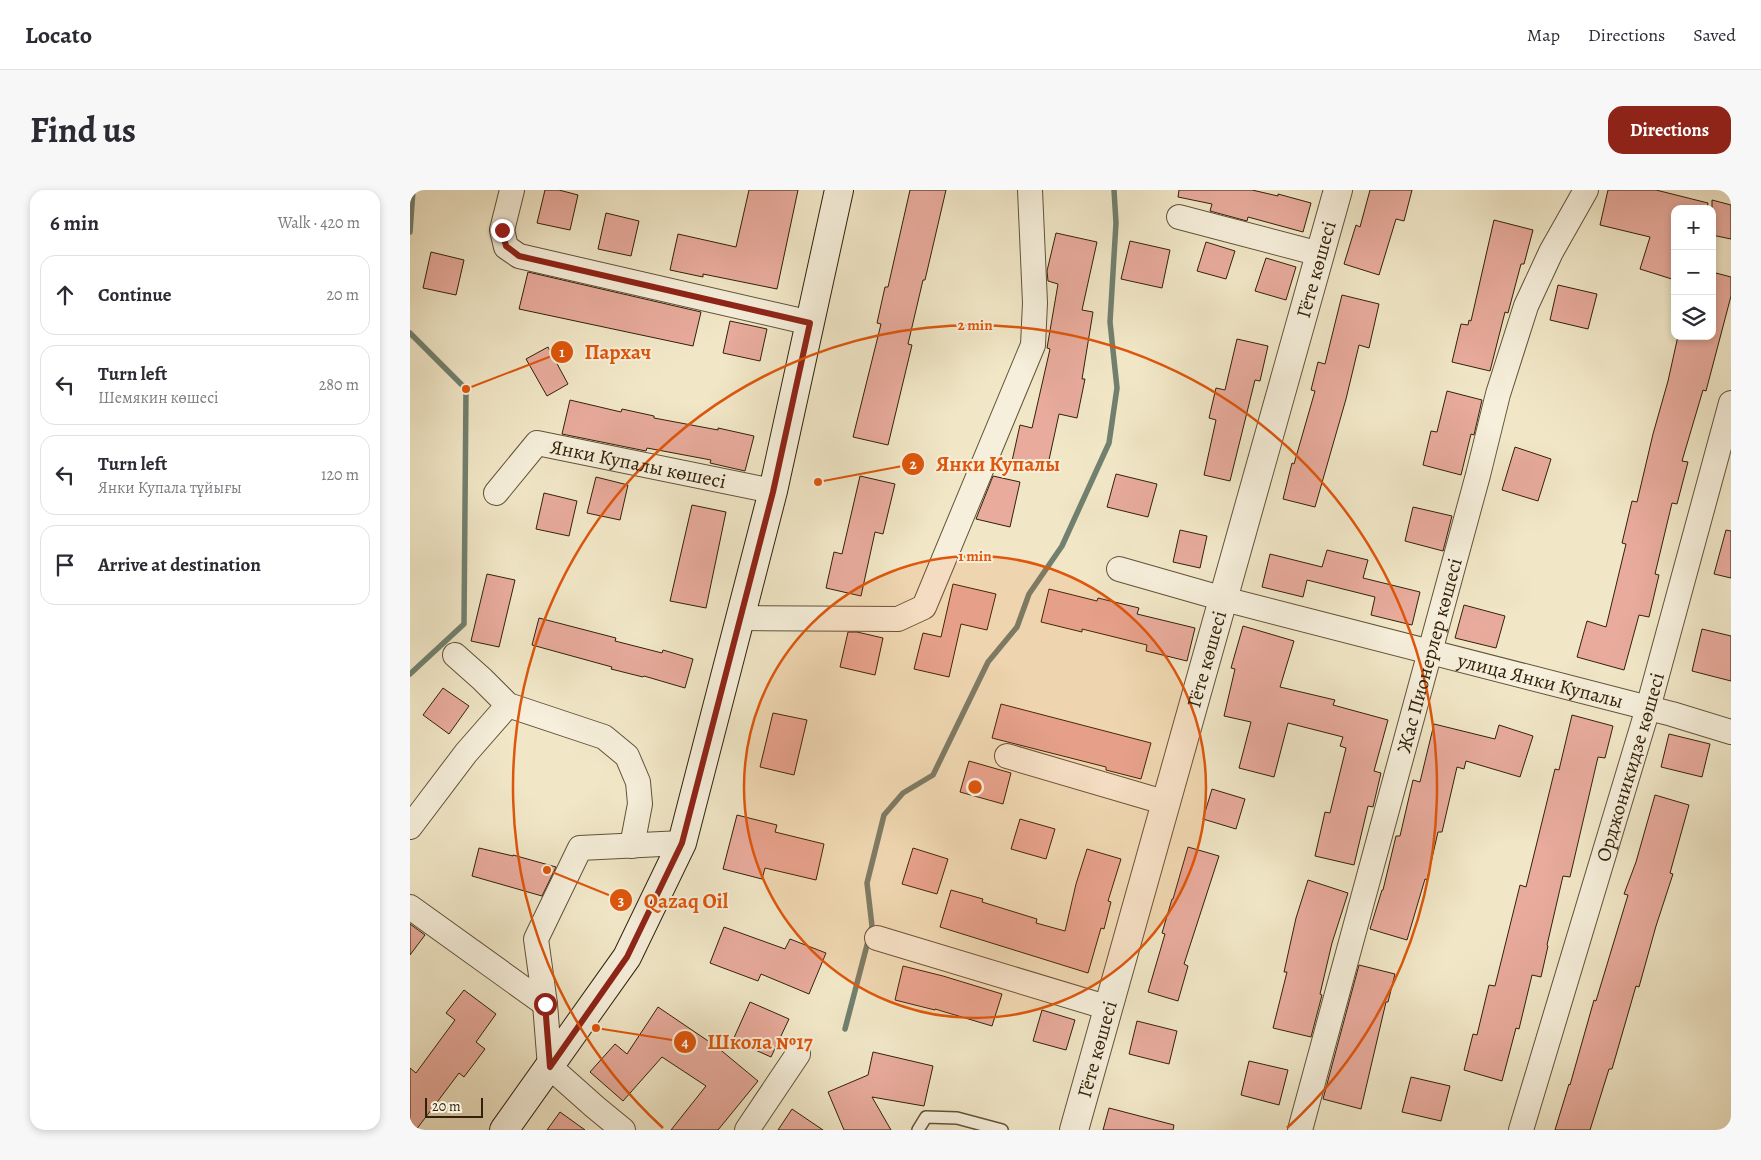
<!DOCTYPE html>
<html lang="en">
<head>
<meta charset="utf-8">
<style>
	:root { --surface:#fff; --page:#f7f7f7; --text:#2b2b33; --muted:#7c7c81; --line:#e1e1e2; --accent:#8f2418 }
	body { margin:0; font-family:Alegreya,serif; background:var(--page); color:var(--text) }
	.controls { position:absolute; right:15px; top:15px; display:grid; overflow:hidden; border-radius:10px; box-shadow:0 2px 8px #0003 }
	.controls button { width:45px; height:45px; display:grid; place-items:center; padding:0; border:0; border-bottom:1px solid var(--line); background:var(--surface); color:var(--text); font:25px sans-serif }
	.scale { position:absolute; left:15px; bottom:12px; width:58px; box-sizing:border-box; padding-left:5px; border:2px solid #32210a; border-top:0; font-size:14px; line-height:18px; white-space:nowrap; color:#32210a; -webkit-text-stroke:4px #f6efdb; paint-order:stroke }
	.stop { position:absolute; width:15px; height:15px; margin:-11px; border:4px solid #8f2418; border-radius:50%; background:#fff }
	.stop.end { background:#8f2418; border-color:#fff; box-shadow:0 1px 5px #0008 }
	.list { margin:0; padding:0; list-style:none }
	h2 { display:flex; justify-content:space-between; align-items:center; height:65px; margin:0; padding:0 20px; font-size:21px }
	h2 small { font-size:16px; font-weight:400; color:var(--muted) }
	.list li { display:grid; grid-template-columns:32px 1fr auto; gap:15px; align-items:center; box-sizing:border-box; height:80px; margin:0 10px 10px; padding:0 10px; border:1px solid var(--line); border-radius:15px }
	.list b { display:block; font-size:19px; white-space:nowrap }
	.list p { margin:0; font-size:16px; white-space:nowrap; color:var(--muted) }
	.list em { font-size:16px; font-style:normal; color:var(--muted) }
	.icon { flex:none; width:28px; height:28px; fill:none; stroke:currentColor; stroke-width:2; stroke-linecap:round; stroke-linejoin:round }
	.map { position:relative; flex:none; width:1321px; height:940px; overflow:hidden; border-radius:15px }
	header { display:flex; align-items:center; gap:30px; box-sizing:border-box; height:70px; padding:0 25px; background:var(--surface); border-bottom:1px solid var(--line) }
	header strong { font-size:24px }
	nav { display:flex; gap:28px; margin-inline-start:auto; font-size:18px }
	.intro { display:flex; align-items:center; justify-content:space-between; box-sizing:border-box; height:120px; padding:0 30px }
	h1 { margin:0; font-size:35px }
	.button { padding:12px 22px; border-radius:15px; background:var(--accent); color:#fff; font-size:18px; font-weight:700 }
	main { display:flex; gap:30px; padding:0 30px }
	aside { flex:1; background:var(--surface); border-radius:15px; box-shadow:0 2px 8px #0003 }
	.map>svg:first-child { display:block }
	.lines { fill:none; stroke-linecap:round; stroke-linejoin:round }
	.stream { stroke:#71806f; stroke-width:5.5 }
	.building { fill:#e8ab9c; stroke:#32210a }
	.service-casing { stroke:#625239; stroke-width:14 }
	.minor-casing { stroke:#625239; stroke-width:26 }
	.tertiary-casing { stroke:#625239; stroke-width:30 }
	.secondary-casing { stroke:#32210a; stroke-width:30 }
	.service { stroke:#f6efdb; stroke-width:11 }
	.minor { stroke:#f6efdb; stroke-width:24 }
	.tertiary { stroke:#f6efdb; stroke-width:28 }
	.secondary { stroke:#f6efdb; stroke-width:28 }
	.route { stroke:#8f2418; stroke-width:6 }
	.ring { fill:none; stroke:#df560c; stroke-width:2.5 }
	.labels { text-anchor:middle; stroke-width:4; stroke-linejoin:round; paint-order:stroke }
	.street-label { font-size:20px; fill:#32210a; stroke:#f6efdb }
	.centre { fill:#df560c; stroke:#f6efdb; stroke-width:2.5 }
	.ring-label { font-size:15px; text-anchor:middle; font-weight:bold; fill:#df560c; stroke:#f6efdb; stroke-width:4; stroke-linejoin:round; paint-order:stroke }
	.leader { fill:none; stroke:#df560c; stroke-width:2 }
	.callout-dot { fill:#df560c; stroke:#f6efdb; stroke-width:2 }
	.mark-label { font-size:15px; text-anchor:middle; font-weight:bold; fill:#fff }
	.callout-label { font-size:21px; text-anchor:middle; font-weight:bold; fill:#df560c; stroke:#f6efdb; stroke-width:4; stroke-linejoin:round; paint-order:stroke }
</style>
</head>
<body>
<header>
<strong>Locato</strong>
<nav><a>Map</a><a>Directions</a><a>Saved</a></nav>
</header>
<div class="intro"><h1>Find us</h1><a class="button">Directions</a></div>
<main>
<aside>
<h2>6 min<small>Walk · 420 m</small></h2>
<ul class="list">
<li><svg class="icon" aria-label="ahead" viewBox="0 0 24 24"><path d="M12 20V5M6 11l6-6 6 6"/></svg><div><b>Continue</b></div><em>20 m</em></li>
<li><svg class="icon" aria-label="left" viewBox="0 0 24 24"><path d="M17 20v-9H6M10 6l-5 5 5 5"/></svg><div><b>Turn left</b><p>Шемякин көшесі</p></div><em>280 m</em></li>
<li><svg class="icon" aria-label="left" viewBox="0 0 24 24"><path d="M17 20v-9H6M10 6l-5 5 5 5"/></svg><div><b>Turn left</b><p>Янки Купала тұйығы</p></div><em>120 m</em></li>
<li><svg class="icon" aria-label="arrive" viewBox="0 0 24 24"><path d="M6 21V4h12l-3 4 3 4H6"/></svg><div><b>Arrive at destination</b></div></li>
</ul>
</aside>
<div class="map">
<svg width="1321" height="940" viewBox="0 0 1321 940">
	<rect width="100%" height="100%" fill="#f1e7c7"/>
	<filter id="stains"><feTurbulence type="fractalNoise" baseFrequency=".004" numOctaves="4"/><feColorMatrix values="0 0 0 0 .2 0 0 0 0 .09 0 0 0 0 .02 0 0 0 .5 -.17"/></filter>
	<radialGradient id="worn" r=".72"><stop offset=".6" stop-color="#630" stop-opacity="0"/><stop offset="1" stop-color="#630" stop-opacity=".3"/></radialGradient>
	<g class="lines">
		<!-- stream -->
		<g class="stream">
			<path d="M0,42l3,-42"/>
			<path d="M0,143l56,56 -2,235 -54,50"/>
			<path d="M435,839l27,-103 -5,-43 17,-68 19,-22 30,-18 55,-113 29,-35 12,-33 33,-48 47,-103 8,-55 -7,-66 6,-99 -2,-33"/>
		</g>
	</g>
	<!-- building -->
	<g class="building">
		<path d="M135,0h14l19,5 -8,35 -33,-7z"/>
		<path d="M339,0h49l-21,99 -74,-15v3l-33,-7 8,-36 58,13z"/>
		<path d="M500,0h36l-21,90h-2l-15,64 4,1 -24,100 -35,-8 28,-113 -4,-1 8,-36h3z"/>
		<path d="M769,0h73l26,6v-2l33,9 -8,29 -55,-15 -1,4 -37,-10 2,-7 -34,-7z"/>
		<path d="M960,0h42l-8,31 -8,-2 -17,56 -35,-11 12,-39 4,2z"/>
		<path d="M1198,0h48l52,13 -1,6h-32v71l-35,-11 10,-32 -50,-12z"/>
		<path d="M1302,10l19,5v34l-19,-4z"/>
		<path d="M196,23l33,8 -8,35 -33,-7z"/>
		<path d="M1084,30l39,10 -9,34h-3l-13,49 -3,-1 -15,59 -38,-9 9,-38 7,1 1,-5 2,1z"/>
		<path d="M646,43l41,9 -15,68 11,2 -11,67h3l-8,39 -18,-4 -12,55 -35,-8 8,-36 12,3 18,-79 -3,-1 11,-64 -10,-3 -1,-10z"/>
		<path d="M720,51l40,9 -8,38 -41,-9z"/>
		<path d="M796,52l29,9 -9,28 -29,-8z"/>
		<path d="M21,62l33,8 -8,35 -33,-7z"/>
		<path d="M856,68l30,9 -10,33 -31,-9z"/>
		<path d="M118,82l173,40 -8,34 -174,-37z"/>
		<path d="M1302,82l19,5v19l-25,95 -3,-1 -21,71 6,1 -11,42 -5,-1 -17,71 4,1 -10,42 -10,-2 -15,55 -47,-13 10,-36 19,6 20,-83 -4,-1 10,-42 5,1 16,-68 15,-53 10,-45h34z"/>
		<path d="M1148,95l39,9 -9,35 -38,-9z"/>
		<path d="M932,105l37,9 -10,44 -10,-3 -13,54 -31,108 -32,-8 9,-36 2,1 21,-73 -4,-1 7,-28 7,2z"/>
		<path d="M320,131l37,8 -7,32 -37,-8z"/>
		<path d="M827,149l31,7 -8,35 -5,-1 -25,101 -26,-6 12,-55 -7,-2 7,-30 9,2z"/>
		<path d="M138,157l20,37 -21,12 -21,-37z"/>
		<path d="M1037,201l35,9 -8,35 -3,-1 -10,41 -38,-10 8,-34 6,1z"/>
		<path d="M160,210l51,12 1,-3 32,7v2l64,12v-2l36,8 -9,35 -35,-8 1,-3 -64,-12 -1,3 -84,-17z"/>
		<path d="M1105,257l36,12 -13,42 -36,-11z"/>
		<path d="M706,284l41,10 -9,33 -41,-10z"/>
		<path d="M450,286l35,8 -12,50 -8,-2 -14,64 -35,-8 8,-36 8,2z"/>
		<path d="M583,286l27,6 -10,45 -34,-8z"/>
		<path d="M186,287l32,8 -8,35 -33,-7z"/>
		<path d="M134,303l33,8 -8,35 -33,-7z"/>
		<path d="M282,315l34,7 -20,96 -36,-7z"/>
		<path d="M1003,317l39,9 -9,35 -38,-10z"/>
		<path d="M770,340l27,6 -7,32 -27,-6z"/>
		<path d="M1316,340l5,1v47l-17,-4z"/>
		<path d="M917,360l41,10 -5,18 57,14 -8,33 -41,-10 4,-18 -68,-17 -4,17 -41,-10 8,-33 52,13z"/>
		<path d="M77,384l28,6 -16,67 -28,-6z"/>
		<path d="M543,394l43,10 -9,36 -26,-6 -12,53 -35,-8 9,-36 18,4z"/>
		<path d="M639,399l48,12 1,-3 41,10 -2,6 58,14 -8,33 -41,-10 1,-6 -65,-16v3l-41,-10z"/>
		<path d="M1054,415l41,11 -9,32 -41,-10z"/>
		<path d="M129,428l77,20 -1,3 47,12 1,-3 30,9 -8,29 -41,-12 -1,1 -32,-8 1,-2 -80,-22z"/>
		<path d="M833,436l51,15 -14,46 55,13 -2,5 55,15 -14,51 7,2 -8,34 -5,-1 -14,59 -39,-9 10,-44 5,1 16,-65 -6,-2 3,-9 -55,-14 -14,54 -35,-9 12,-46 -27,-6 11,-47 -4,-1z"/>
		<path d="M1292,439l29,7v45l-39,-10z"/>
		<path d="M438,442h9l26,6 -8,37 -35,-8z"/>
		<path d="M33,498l26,18 -20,28 -26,-19z"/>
		<path d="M591,514l150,39 -10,36 -35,-9v-3l-114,-29z"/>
		<path d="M363,523l34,7 -13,55 -34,-8z"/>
		<path d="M1162,525l41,11 -8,32 -7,-1 -28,120 -7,-1 -16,69 1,1 -7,31 -9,-2 -13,54 -3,-1 -14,53 -38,-11 9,-36 4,1 12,-50 6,1 25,-101 6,2 29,-118 4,1z"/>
		<path d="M1024,534l61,15 4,-14 34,11 -13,41 -54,-16 -2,8 -7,-2 -15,65h-4l-11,48 -2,-1 -18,61 -37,-11 12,-39h1l13,-54h4l13,-56 7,2z"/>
		<path d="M1259,544l41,10 -8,33 -41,-10z"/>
		<path d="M559,571l42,12 -8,31 -43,-12z"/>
		<path d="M802,599l33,10 -9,30 -33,-10z"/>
		<path d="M1245,605l34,10 -19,68 3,1 -17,52 -17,61 -3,-1 -24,83h-3l-19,61h-35l14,-46 1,1 24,-85 2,1 32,-106 -4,-1 12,-32z"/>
		<path d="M327,625l40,10 -2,7 49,12 -8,36 -51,-12 -3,11 -39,-10z"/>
		<path d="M610,629l35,10 -9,30 -35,-10z"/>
		<path d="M778,657l31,9 -35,108 4,2 -10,35 -30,-9 17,-58 -3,-1 10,-34h1z"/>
		<path d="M69,658l34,8v-1l43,12 -14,29 -70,-20z"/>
		<path d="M503,658l35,11 -11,35 -35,-10z"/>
		<path d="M677,659l34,10 -13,42 3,1 -7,27 -3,-1 -13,45 -148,-46 11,-37 32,9 -1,3 55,17 -1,4 29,8 11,-47z"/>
		<path d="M898,690l40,13 -16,50 -12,51 2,1 -11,42 -38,-9 14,-56h-3l12,-54z"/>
		<path d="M0,734l15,11 -15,20z"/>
		<path d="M314,737l61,22 5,-10 36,14 -17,41 -48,-20 -3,7 -48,-18z"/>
		<path d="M949,775l36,9 -7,28h-2l-25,107 -38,-10z"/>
		<path d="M493,776l40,10 59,18 -10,32 -57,-17v1l-40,-10z"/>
		<path d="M54,800l32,24 -20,28 9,7 -21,28 -5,-4 -43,57h-6v-62l6,5 39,-53 -9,-7z"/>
		<path d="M340,812l39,17 -18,38 -38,-17z"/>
		<path d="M248,817l59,40 41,34 -40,49h-47l35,-44 -44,-29 -39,44 -33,-29 25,-28 12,10z"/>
		<path d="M632,820l33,10 -9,30 -33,-9z"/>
		<path d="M727,831l40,10 -8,33 -40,-10z"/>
		<path d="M463,862l60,14 -9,40 -52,-9 19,33h-47l-16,-38 40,-17z"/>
		<path d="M839,871l39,9 -9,35 -38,-10z"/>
		<path d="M1001,887l39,9 -9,35 -39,-9z"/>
		<path d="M699,918l65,17 -1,5h-70z"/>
		<path d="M382,919l31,21h-45z"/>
		<path d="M150,922l25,18h-38z"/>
	</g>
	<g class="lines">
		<defs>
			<path id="service" d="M508,940l8,-13 31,1 45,12"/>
			<g id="minor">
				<path d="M102,0l-10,40 4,17 13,9 292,67"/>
				<path d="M769,27l141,37"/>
				<path id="s1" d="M86,303l41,-50 236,48"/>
				<path id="s2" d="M709,379l105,30 448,115 59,18"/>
				<path d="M331,428l157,1 26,-12 109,-262 2,-42 -5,-113"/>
				<path d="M45,465l27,24 26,26 96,32 23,19 11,26 2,22 -8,42"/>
				<path d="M597,566l160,47"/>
				<path d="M0,637l56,-74 42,-48"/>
				<path d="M0,717l135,97"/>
				<path d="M467,748l232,70"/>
				<path d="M213,940l-28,-23 -45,-40 -5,-63 -9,-65 44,-91 102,-5"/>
				<path d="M337,940l51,-76"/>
				<path id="s3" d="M890,940l178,-655 20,-81 28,-88 25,-54 35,-62"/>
				<path id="s4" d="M1111,940l127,-422 83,-305"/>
			</g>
			<g id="tertiary">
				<path id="s5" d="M664,940l264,-940"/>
			</g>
			<path id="secondary" d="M94,940l123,-173 55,-114 91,-352 66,-301"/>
		</defs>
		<!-- service casing -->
		<use href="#service" class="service-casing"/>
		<!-- minor casing -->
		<use href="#minor" class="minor-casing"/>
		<!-- tertiary casing -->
		<use href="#tertiary" class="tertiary-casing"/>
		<!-- secondary casing -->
		<use href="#secondary" class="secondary-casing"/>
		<!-- service -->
		<use href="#service" class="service"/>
		<!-- minor -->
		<use href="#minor" class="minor"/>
		<!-- tertiary -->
		<use href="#tertiary" class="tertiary"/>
		<!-- secondary -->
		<use href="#secondary" class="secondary"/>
	</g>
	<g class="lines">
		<!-- route -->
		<path class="route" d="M92,40l4,16 13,10 291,67 -37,169 -91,351 -55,114 -77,110 -5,-63"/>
	</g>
	<!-- distance rings -->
	<circle cx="565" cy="597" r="231" fill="#df560c" fill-opacity=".12"/>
	<g class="ring">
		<circle cx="565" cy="597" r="231"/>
		<path d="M253 938A462 462 0 1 1 877 938"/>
	</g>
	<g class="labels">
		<!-- street labels -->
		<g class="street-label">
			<text dy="7" stroke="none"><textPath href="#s5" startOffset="894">Гёте көшесі</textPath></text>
			<text dy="7" stroke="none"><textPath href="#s1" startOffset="168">Янки Купалы көшесі</textPath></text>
			<text dy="7" stroke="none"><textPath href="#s3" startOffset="492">Жас Пионерлер көшесі</textPath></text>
			<text dy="7" stroke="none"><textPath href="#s5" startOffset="489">Гёте көшесі</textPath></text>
			<text dy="7" stroke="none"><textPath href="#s2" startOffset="436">улица Янки Купалы</textPath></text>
			<text dy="7" stroke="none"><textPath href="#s4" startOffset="379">Орджоникидзе көшесі</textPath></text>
			<text dy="7" stroke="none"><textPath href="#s5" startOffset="84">Гёте көшесі</textPath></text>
		</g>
	</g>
	<circle cx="565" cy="597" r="8" class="centre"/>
	<g class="ring-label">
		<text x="565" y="140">2 min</text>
		<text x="565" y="371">1 min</text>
	</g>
	<!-- callouts -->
	<path class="leader" d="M56 199L152 162M408 292L503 274M137 680L211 710M186 838L275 852"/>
	<g class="callout-dot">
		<circle cx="56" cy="199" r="5"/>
		<circle cx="408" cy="292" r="5"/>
		<circle cx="137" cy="680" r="5"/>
		<circle cx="186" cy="838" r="5"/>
		<circle cx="152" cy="162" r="12"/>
		<circle cx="503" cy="274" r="12"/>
		<circle cx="211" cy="710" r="12"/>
		<circle cx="275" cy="852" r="12"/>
	</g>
	<g class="mark-label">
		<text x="152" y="167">1</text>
		<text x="503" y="279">2</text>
		<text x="211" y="716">3</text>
		<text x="275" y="857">4</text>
	</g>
	<g class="callout-label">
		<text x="208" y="169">Пархач</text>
		<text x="588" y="281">Янки Купалы</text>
		<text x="276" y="718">Qazaq Oil</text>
		<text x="350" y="859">Школа №17</text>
	</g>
	<rect width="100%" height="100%" filter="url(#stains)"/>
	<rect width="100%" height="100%" fill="url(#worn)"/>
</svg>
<div class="controls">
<button>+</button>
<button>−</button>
<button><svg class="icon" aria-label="layers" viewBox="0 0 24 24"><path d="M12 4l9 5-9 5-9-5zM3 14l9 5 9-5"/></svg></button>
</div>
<div class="scale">20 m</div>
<div class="stop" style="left:135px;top:814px"></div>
<div class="stop end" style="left:92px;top:40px"></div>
</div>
</main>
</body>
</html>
